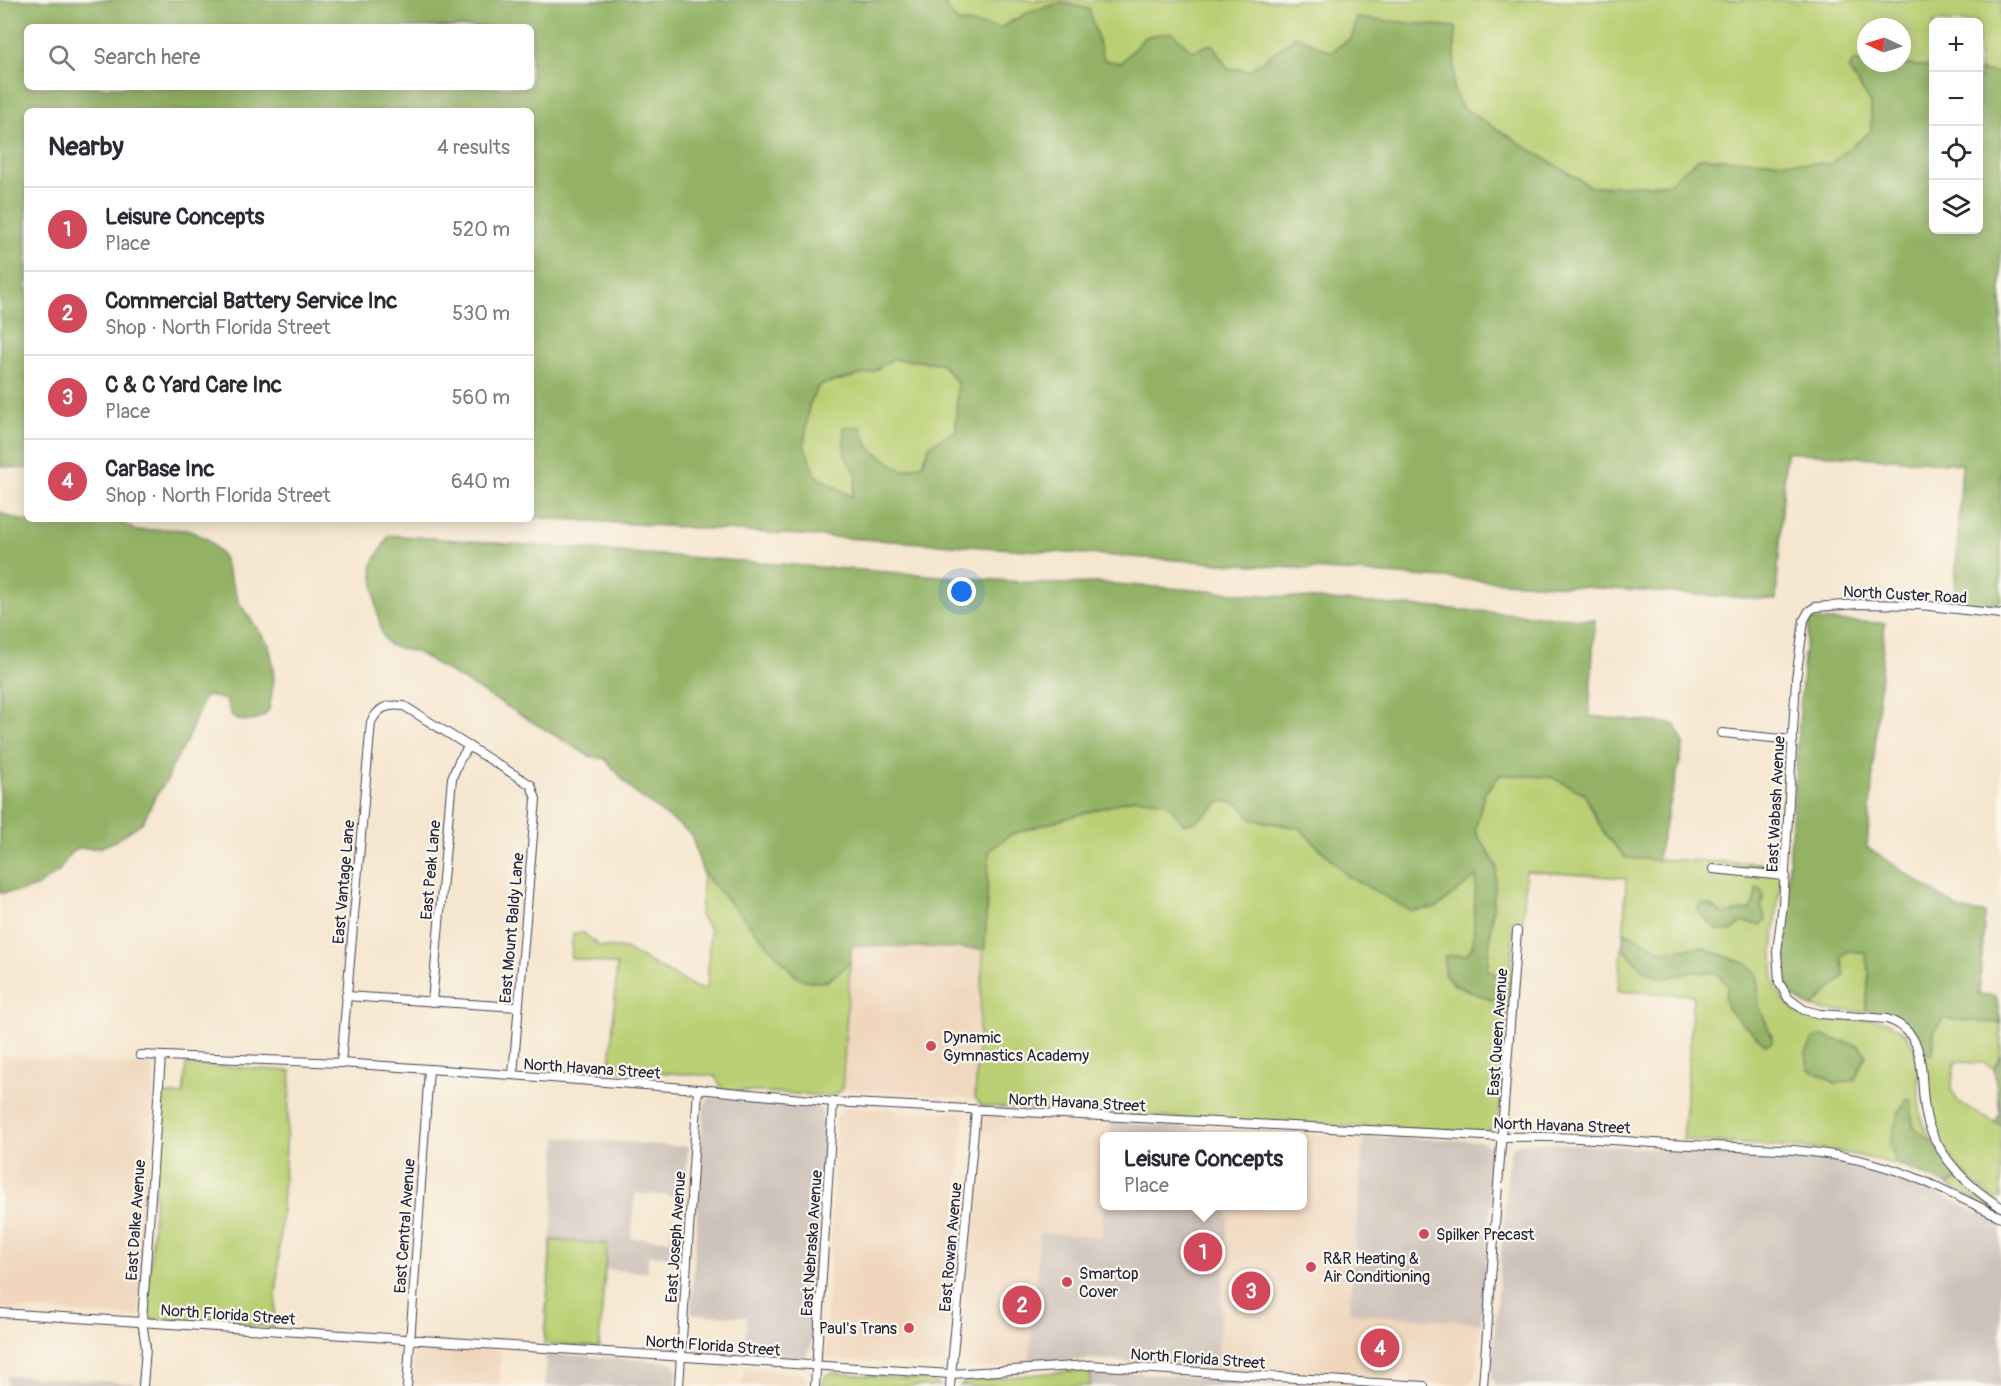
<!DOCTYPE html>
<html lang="en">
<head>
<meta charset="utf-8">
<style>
	:root { --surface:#fff; --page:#f7f7f7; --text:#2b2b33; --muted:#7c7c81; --line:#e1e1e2; --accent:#d1495b }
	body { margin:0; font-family:Pangolin,sans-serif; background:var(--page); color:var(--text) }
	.controls { position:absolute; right:18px; top:18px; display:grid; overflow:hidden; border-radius:9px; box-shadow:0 3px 15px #0003 }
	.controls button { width:54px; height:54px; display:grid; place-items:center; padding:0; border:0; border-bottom:2px solid var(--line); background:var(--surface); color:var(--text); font:30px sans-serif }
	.compass { position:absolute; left:1857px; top:18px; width:54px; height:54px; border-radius:50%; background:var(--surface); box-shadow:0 3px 15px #0003; rotate:274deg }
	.you { position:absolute; left:962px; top:592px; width:21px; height:21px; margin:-15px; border:4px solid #fff; border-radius:50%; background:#1a73e8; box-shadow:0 0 0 9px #1a73e833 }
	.badge { display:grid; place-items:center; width:39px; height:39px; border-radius:50%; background:var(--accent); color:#fff; font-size:20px; font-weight:700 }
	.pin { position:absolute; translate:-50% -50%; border:3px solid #fff; box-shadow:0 2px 6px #0006 }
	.popup { position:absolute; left:1100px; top:1132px; width:207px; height:78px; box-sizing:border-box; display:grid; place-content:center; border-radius:9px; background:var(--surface); filter:drop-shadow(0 2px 4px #0005); font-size:20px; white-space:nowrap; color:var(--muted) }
	.popup b { font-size:22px; color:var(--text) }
	.popup::after { content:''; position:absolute; left:50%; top:100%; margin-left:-12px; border:12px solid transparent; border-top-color:var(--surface) }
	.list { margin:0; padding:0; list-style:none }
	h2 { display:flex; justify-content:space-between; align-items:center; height:78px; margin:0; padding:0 24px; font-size:26px }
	h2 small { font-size:20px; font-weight:400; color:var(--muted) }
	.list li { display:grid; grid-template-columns:39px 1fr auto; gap:18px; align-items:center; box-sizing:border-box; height:84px; padding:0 24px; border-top:2px solid var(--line) }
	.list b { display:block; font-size:22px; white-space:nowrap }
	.list p { margin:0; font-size:20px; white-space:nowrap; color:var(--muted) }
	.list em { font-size:20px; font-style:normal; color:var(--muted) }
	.icon { flex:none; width:33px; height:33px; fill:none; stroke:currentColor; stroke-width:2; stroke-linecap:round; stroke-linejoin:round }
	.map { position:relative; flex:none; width:2001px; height:1386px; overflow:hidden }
	.search { position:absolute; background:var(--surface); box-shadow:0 3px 15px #0003; left:24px; top:24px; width:510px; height:66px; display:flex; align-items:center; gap:15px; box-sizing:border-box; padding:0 21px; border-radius:9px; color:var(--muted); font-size:22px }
	.panel { position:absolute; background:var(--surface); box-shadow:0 3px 15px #0003; left:24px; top:108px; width:510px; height:414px; border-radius:9px }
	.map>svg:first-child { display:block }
	.built { fill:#efd6bc }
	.industrial { fill:#cdc2b9 }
	.green { fill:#bacf73; stroke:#6e7857; stroke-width:1.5; fill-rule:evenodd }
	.forest { fill:#93b265; stroke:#5a6a50; stroke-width:1.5; fill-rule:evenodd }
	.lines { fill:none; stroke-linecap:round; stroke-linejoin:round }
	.street-casing { stroke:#423f51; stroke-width:10 }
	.street { stroke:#fff; stroke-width:8 }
	.poi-dot { fill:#d1495b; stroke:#fbf7ec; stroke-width:2 }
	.labels { text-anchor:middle; stroke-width:4.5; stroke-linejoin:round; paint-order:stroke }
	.street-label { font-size:16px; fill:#22223b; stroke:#fbf7ec }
	.poi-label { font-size:16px; fill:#22223b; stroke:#fbf7ec; text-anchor:start }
</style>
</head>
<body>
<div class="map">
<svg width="2001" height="1386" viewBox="0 0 2001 1386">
	<rect width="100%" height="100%" fill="#fbf7ec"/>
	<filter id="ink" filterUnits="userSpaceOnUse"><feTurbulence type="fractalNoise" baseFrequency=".0167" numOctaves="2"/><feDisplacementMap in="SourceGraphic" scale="12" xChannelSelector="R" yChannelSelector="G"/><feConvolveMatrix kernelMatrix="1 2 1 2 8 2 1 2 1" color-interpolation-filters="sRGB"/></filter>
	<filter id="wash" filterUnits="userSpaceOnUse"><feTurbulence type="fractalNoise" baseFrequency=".008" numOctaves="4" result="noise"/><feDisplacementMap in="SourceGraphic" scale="24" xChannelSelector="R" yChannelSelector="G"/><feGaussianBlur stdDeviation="1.35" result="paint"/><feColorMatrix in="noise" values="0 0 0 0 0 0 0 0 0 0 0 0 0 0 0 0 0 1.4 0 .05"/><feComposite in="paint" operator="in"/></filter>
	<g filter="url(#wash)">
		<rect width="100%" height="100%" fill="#f5e6cf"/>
		<!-- built -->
		<g class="built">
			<path d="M852,945l133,4 -10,149 -133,-8z"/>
			<path d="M0,1055l152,12 1,26 -13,217 -3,7 -137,-9z"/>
			<path d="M850,1107l106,5 5,1 3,5 -18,238 -7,9 -108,-5 -4,-3 -2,-5 7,-133 3,-99 7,-11z"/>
			<path d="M988,1115l123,7 -1,14h-6v70l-2,31 -62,-4 -11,132 -49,3 -17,-4 -3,-9 19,-233z"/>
			<path d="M1235,1130l129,6 -15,177 132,10 -4,51 -7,9 -6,2 -247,-17 12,-162h73v-70h-68z"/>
			<path d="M427,1347l74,4 -2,35h-89l3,-29 7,-9z"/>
			<path d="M744,1367l59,6 3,2 1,11h-64z"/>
		</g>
		<!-- industrial -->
		<g class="industrial">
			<path d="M710,1097l106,9 6,6 3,10 -11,196 -3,28 -4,9 -4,3 -58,-1 2,-40 -56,-3 13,-210z"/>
			<path d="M1111,1122l124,8 -1,6h-124z"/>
			<path d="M1364,1136l115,5 13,6 3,12 -14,164 -132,-10z"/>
			<path d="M557,1137l131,10 -3,50 -50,-4 -4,45 39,2 2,-18 11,1 -2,34 -32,-2 -2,17 -42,-2 1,-26 -55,-4z"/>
			<path d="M1529,1142l307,17 54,13 111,51v163h-504l-6,-9 18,-221 2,-7 5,-4z"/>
			<path d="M1104,1206h125l-12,162 -128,-9 -60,6 11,-132 61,4z"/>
			<path d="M546,1354l126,8 5,7 -1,17h-131z"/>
			<path d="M1091,1369l206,17h-207z"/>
			<path d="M7,1375l57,4 72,4 -1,3h-128z"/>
		</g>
		<!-- green -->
		<g class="green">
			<path d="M941,0h1060v73l-22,-2 -1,-49h-44l-1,45 -50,-4h19v-36h-36v35l-13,-1 -4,9 22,33v28l-41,33 -131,-6 -31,26 -77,3 -130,-80 -8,-18 3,-62 -104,10 -21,15 -34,-16 -47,34 -22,-1 -16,-25 -20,7 -47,-14 -24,26 -18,-3 -15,-51 -27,-6 -30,8 -31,17 -44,-6z"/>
			<path d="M892,359l49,4 16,19 -1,49 -26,14 -7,19 -20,7 -34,-23 -8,-21 -16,29 12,18 -5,23 -37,-22 -11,-30 5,-40 10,-20 54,-13z"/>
			<path d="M1500,775l51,2 33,16 19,39 23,26 157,6c-3,29 -15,94 -8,119 5,16 21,33 38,36 32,6 69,-12 95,18 15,18 8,58 13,81 3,8 8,17 12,25l-20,-17 -2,-25 -21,42 6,21 -65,-14 -148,-10 10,-145 -75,-4 4,-44 22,24 18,8 30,-7 25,1 12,13 -4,11 47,40 -14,-33v-28l-11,-12 -47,-17 -37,4 -39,-19 2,-54 -100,-7 -3,50 -9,9 -4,55 -23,-16 10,-103 -22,-35 9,-37zM1756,888l5,18v19l-19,-3 -11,9 -22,-26 14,9 27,-4 4,-7zM1859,1046l7,8 -11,26z"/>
			<path d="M1136,798l31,4 30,19 25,-20 17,2 12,16 48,9 49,48 88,32 41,-32 -4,69 -20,39 38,16 18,-2 -11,127 -12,7 -215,-8 -289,-18 -7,-8 14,-247 23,-17z"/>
			<path d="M703,873l94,104 30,5 23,-19 -8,127 -8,6 -111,-6 -8,-14 -105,-7 7,-104 -46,-7 2,-25h11l15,13 26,3 72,39 10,1 3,-59 -10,-14z"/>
			<path d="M1848,951l17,1 4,20 -3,39h-39l-15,-4 33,-32 -4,-18z"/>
			<path d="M1943,1019l58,4v30l-7,16 -10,-6 -29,-1 -4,27 8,14 42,22v73l-6,2c-29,-21 -54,-48 -65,-82 -7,-20 -6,-44 -7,-65l10,-1 1,-21z"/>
			<path d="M186,1064l105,7 -17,256 -123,-7 -4,-4 15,-222 21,1z"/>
			<path d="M1958,1179l25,21 18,10v4l-53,-28z"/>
			<path d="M551,1240l56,4 -8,103 -55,-3z"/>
			<path d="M1091,1369l-1,17h-131l10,-5z"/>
			<path d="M832,1373l98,7 10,6h-118l3,-10z"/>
		</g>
		<!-- forest -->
		<g class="forest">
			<path d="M0,0h941l16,22 43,6 31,-17 30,-8 28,6 15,51 17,3 24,-26 27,-5 20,19 20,-7 16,25 22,1 47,-34 34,16 21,-15 5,-19 99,9 -3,62 8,18 130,80 77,-3 31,-26 131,6 41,-33v-28l-22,-33 4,-9 80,6 1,163h44l1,-159 22,2v527l-12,8 -35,-3 8,-141 -176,-12 -10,148 -1245,-83v-406h-504v358l-27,-3zM27,27h504v60h-504zM892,359l49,4 16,19 -1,49 -26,14 -7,19 -20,7 -34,-23 -8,-21h-18l2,29 12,18 -5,23 -37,-22 -11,-30 5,-40 10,-20 54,-13z"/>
			<path d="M0,513l16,6 15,3 15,-3h69l21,12 29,-2 23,1 20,9 14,16 17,48 30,42 3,14 2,21 -5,29 -5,7 -12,5 -16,-1 -5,-6 -5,-14 -19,-5 -4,5 -16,40 -18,32 -1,7 -13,18 -12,25 -30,20 -14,6h-20l-7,3 -14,21 -22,15 -13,4 -23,2z"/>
			<path d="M389,535l660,49 53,-1 493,37 -6,96 85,8 10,19 -27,117 -31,-2 -23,-26 -19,-39 -33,-16 -51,-2 -16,19 -9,37 22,35 -10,103 23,16 -1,13 -18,2 -38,-16 -9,-10 1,-18 22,-2 6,-9 3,-68 -40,31 -25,3 -63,-35 -49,-48 -48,-9 -13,-16 -16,-2 -25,20 -14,3 -16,-22 -31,-4 -124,36 -23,17 -4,98 -133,-4 -2,18c-21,17 -26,25 -53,14l-94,-104 -12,-39 -57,-42 -29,-33 -16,-3 -171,-103 -29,-8 -7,-11 -6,-28 -4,-41z"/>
			<path d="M1810,620l75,3 -18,224 94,63 24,3 -6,81 17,2 5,27 -58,-4 -9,12 -1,23 -10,-1c-1,-5 -2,-14 -5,-18 -11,-16 -34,-22 -52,-24l3,-39 -4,-20 -17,-1 -7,6 4,18 -33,32c-20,-9 -24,-13 -31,-33l23,-317z"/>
			<path d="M1756,888h3l5,7 -3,11 5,13 -5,6 -19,-3 -11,9 -14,-1 -18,-18 -1,-4 3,-4 8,1 14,9 27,-4 4,-7z"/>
			<path d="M1624,932l39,19 37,-4 47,17 11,12v28l14,33v5l-6,3 -39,-36 -2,-12 3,-11 -11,-13 -25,-1 -30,7 -18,-8 -22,-24z"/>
			<path d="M1823,1036l36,10 7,9 -11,25 -18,4 -29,-15 -2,-16 8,-15z"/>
			<path d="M2001,1053v72l-6,-2 5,-11 -6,-43z"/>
			<path d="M1907,1099l4,2 2,25 20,17 25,36 -10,6 -52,-21 -6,-21 9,-31z"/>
		</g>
	</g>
	<g filter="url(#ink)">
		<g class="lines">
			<defs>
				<g id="street">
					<path d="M2001,614l-81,-9 -61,-1 -44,3 -6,4 -5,9 -8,59 -13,225 -6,48 2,30 9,16 16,12 16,4 67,5c48,16 28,67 42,107 13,34 40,62 72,81"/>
					<path d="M1722,733l71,7"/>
					<path d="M1713,869l72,7"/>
					<path d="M346,996l172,11"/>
					<path d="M432,1002l20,-224 7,-17 10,-15"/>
					<path d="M140,1055l201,8 88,6 269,20 135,13 670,35c62,-2 124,5 187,8 61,3 125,2 185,19 45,12 84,34 126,53"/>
					<path d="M341,1063l30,-341c8,-15 16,-18 33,-16l127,79 5,14 -23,276"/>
					<path d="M0,1313l951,61 138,-9 335,21"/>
					<path d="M143,1386l3,-38 -4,-27 19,-264"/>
					<path d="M407,1386l22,-317"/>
					<path d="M679,1386l19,-297"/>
					<path d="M815,1386l18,-284"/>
					<path d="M950,1386l26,-276"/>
					<path d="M1483,1386l34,-455"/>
				</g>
			</defs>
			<!-- street casing -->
			<use href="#street" class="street-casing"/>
			<!-- street -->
			<use href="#street" class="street"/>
		</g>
	</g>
	<!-- markers -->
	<g class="poi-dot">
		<circle cx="931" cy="1046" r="6"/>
		<circle cx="1424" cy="1234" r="6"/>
		<circle cx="1311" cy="1267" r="6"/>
		<circle cx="1067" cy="1282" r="6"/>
		<circle cx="909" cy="1328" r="6"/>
	</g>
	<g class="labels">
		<!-- street labels -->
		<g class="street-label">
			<text transform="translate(1905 594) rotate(3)" y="6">North Custer Road</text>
			<text transform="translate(1775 804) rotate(-87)" y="6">East Wabash Avenue</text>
			<text transform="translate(430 870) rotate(-85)" y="6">East Peak Lane</text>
			<text transform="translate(343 882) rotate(-85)" y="6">East Vantage Lane</text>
			<text transform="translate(511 928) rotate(-85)" y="6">East Mount Baldy Lane</text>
			<text transform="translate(1497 1032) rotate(-86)" y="6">East Queen Avenue</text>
			<text transform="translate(592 1068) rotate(4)" y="6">North Havana Street</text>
			<text transform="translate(1077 1102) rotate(3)" y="6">North Havana Street</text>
			<text transform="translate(1562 1125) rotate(2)" y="6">North Havana Street</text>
			<text transform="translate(135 1220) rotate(-86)" y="6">East Dalke Avenue</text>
			<text transform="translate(404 1226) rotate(-86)" y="6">East Central Avenue</text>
			<text transform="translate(675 1237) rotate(-86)" y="6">East Joseph Avenue</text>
			<text transform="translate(811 1243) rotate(-86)" y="6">East Nebraska Avenue</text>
			<text transform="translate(950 1247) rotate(-85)" y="6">East Rowan Avenue</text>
			<text transform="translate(228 1314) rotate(4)" y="6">North Florida Street</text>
			<text transform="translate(713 1345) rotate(4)" y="6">North Florida Street</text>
			<text transform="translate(1198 1358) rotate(4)" y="6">North Florida Street</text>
		</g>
		<!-- poi labels -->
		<g class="poi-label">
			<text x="943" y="1043">Dynamic<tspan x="943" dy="18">Gymnastics Academy</tspan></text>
			<text x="1436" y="1240">Spilker Precast</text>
			<text x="1323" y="1264">R&amp;R Heating &amp;<tspan x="1323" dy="18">Air Conditioning</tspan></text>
			<text x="1079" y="1279">Smartop<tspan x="1079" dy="18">Cover</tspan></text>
			<text x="897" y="1334" text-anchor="end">Paul's Trans</text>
		</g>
	</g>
</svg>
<div class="controls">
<button>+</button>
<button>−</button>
<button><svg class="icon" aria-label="locate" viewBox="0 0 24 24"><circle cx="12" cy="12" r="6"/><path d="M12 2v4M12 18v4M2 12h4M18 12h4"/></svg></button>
<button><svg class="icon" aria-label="layers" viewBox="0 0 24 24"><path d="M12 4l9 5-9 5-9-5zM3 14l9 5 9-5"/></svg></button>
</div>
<svg class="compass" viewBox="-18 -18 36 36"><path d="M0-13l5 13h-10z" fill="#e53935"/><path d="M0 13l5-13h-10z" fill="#7c7c81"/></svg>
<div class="you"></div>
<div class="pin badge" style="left:1203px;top:1252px">1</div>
<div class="popup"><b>Leisure Concepts</b>Place</div>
<div class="pin badge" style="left:1022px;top:1305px">2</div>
<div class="pin badge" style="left:1251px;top:1291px">3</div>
<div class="pin badge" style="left:1380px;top:1348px">4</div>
<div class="search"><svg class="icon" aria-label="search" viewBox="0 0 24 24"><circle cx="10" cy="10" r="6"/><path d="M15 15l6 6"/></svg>Search here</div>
<section class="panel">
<h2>Nearby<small>4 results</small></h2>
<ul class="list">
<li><span class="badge">1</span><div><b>Leisure Concepts</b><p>Place</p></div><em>520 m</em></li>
<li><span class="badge">2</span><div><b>Commercial Battery Service Inc</b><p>Shop · North Florida Street</p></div><em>530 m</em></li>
<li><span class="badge">3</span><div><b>C &amp; C Yard Care Inc</b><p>Place</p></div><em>560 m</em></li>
<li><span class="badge">4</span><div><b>CarBase Inc</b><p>Shop · North Florida Street</p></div><em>640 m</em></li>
</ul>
</section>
</div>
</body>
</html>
